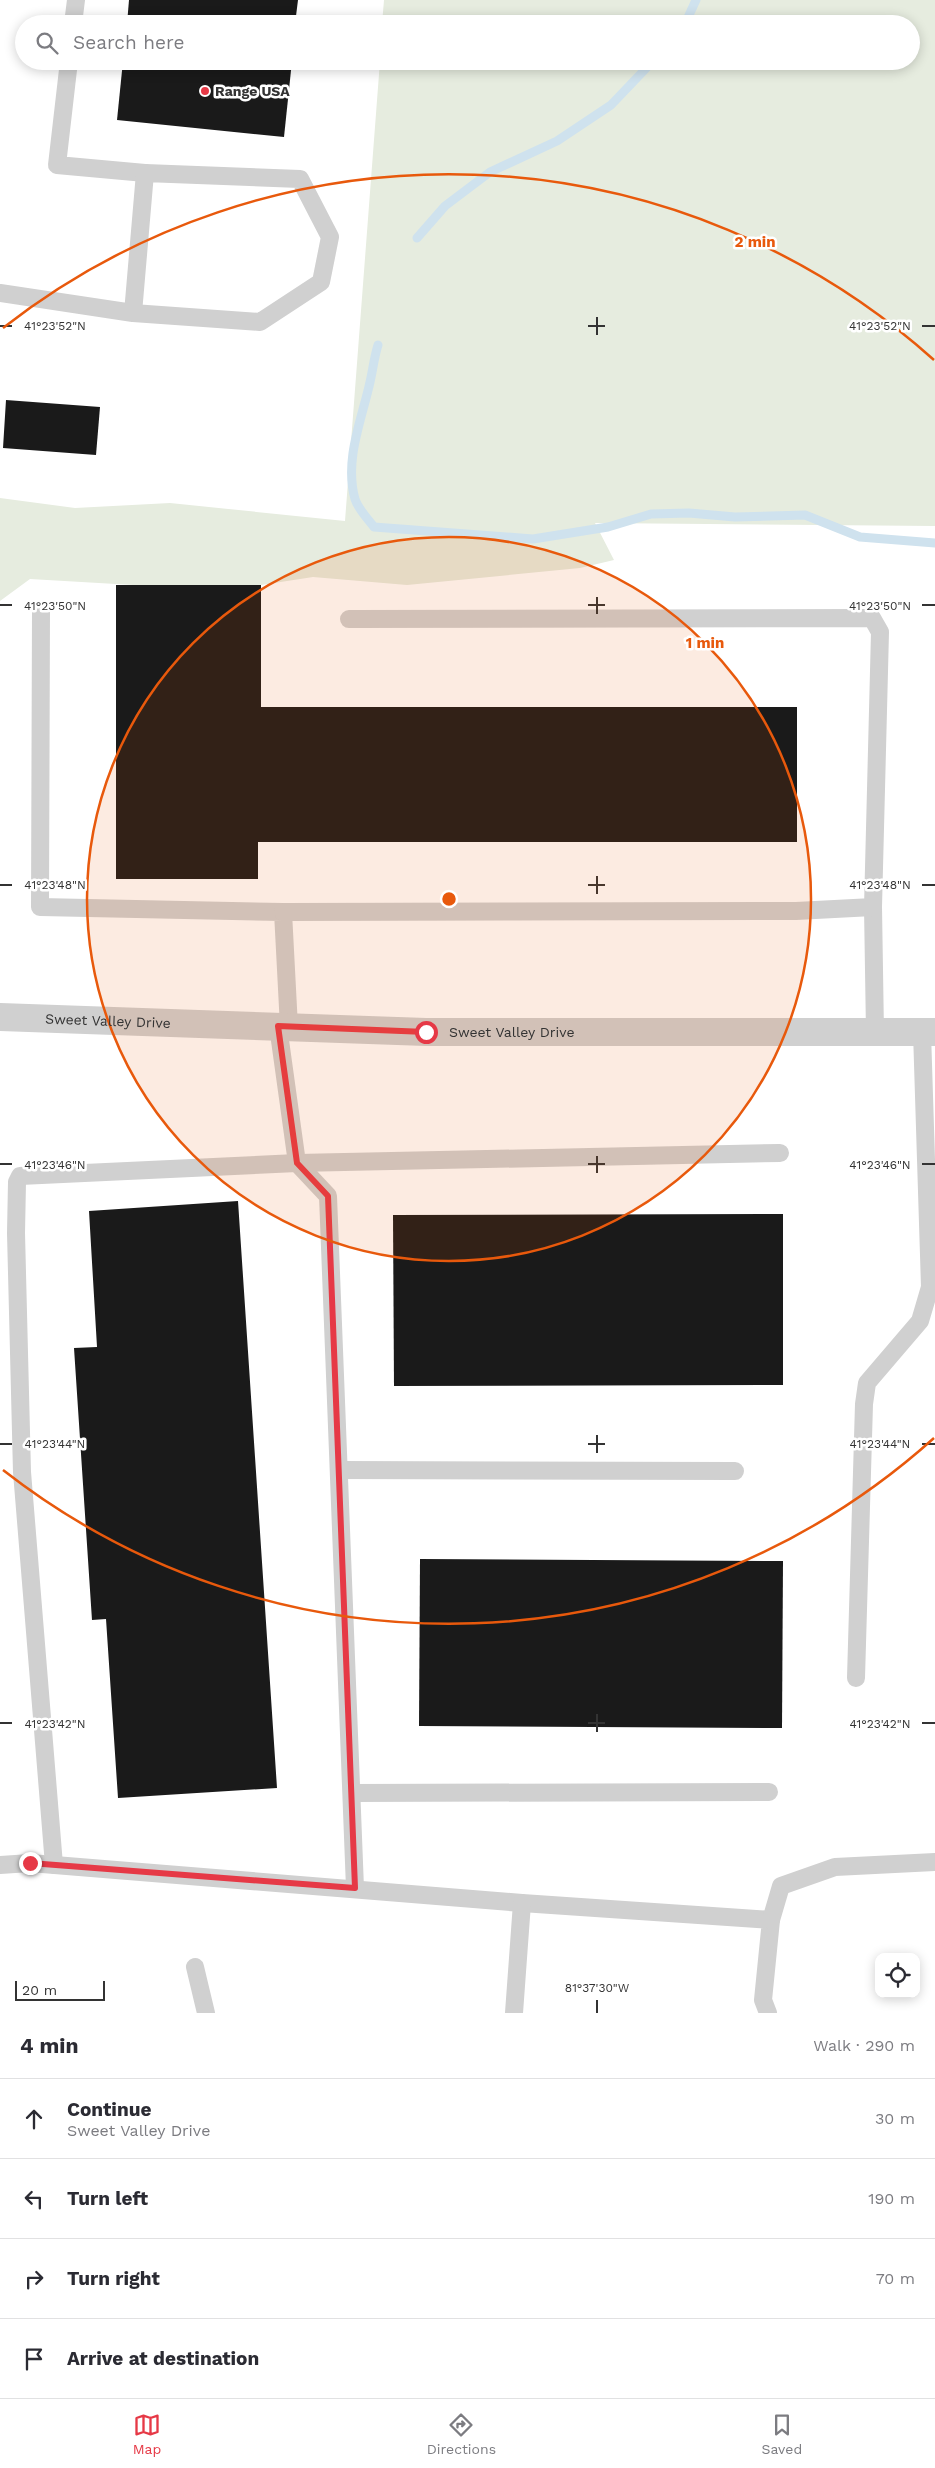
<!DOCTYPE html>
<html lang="en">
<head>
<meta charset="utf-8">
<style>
	:root { --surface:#fff; --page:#f7f7f7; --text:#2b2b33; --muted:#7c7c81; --line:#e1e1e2; --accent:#e63946 }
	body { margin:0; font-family:"Work Sans",sans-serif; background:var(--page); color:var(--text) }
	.controls { position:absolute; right:15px; bottom:15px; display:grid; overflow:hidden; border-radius:10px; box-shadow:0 2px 12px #0003 }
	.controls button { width:45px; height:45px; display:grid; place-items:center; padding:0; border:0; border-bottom:1px solid var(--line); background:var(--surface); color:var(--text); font:25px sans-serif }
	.scale { position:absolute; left:15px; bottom:12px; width:90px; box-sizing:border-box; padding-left:5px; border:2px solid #333; border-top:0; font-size:14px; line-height:18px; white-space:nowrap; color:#333; -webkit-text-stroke:4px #fff; paint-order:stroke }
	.stop { position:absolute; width:15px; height:15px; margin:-11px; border:4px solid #e63946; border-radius:50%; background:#fff }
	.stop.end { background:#e63946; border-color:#fff; box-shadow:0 1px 5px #0008 }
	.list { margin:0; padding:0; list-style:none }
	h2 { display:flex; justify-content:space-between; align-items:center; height:65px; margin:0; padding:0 20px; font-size:21px }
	h2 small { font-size:16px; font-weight:400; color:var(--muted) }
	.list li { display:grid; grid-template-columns:32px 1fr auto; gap:15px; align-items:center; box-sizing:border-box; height:80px; padding:0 20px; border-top:1px solid var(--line) }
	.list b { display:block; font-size:19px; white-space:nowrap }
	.list p { margin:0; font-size:16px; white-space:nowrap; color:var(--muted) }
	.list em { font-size:16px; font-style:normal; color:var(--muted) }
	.icon { flex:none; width:28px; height:28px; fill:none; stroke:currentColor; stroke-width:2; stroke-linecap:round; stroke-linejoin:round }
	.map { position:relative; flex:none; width:935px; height:2013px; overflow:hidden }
	.search { position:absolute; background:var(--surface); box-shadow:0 2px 12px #0003; left:15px; right:15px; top:15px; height:55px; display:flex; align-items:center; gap:12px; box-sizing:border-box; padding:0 18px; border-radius:28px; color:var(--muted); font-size:19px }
	.sheet { height:385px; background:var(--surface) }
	nav { display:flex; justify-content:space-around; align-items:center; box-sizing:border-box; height:70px; border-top:1px solid var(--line); background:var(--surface); font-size:14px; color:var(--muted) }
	nav a { display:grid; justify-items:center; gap:2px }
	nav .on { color:var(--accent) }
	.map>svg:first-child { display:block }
	.green { fill:#e6ecdf }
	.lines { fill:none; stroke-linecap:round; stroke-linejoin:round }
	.stream { stroke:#cfe2ee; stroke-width:9 }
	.building { fill:#1a1a1a }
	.service { stroke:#d0d0d0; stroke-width:18 }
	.minor { stroke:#d0d0d0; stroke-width:28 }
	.route { stroke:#e63946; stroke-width:6 }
	.ticks { fill:none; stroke:#333; stroke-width:2 }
	.ring { fill:none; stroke:#e8590c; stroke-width:2.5 }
	.poi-dot { fill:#e63946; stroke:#fff; stroke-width:2 }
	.labels { text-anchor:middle; stroke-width:5; stroke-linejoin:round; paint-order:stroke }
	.poi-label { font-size:14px; font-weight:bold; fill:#333; stroke:#fff; text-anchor:start }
	.street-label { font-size:14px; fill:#333; stroke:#fff }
	.ticks-label { font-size:12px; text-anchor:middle; fill:#333; stroke:#fff; stroke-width:5; stroke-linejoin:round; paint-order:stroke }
	.centre { fill:#e8590c; stroke:#fff; stroke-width:2.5 }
	.ring-label { font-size:15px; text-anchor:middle; font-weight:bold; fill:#e8590c; stroke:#fff; stroke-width:5; stroke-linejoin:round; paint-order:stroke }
</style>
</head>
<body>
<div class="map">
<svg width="935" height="2013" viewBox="0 0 935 2013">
	<rect width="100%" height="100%" fill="#fff"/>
	<!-- green -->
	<path class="green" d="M384,0h551v526l-340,-3 19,37 -34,8 -173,17 -94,-8 -52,8h-128l-103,-6 -30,22v-103l75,10 95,-5 175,18 35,-460h531v-37h-529z"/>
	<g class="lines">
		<!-- stream -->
		<g class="stream">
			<path d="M685,24l11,-24"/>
			<path d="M417,238l28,-32 45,-34 67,-31 54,-36 42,-44"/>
			<path d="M378,345c-4,13 -5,24 -8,37 -8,37 -26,78 -15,117 3,10 13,20 19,28l159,12 75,-12 43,-13 38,-1 46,4 70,-2 55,22 75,6"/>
		</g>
	</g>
	<!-- building -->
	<g class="building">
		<path d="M129,0h169l-3,24h-168z"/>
		<path d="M123,61h169l-8,76 -167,-17z"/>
		<path d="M6,400l94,7 -4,48 -93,-7z"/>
		<path d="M116,585h145v122h536v135h-539v37h-142z"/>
		<path d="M238,1201l39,587 -159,10 -12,-179 -14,1 -18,-272 23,-1 -8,-136z"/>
		<path d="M783,1214v171l-389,1 -1,-171z"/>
		<path d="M420,1559l363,2 -1,167 -363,-2z"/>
	</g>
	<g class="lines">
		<!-- service -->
		<g class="service">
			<path d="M73,24l3,-24"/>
			<path d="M69,61l-12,104 88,8"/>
			<path d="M0,293l133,20 127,9 61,-40 9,-45 -30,-58 -155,-6 -12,140"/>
			<path d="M41,610l-1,297 243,5 6,115"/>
			<path d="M873,907l2,125"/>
			<path d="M283,912l513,-1 77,-4 7,-275 -8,-14 -523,1"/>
			<path d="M297,1163l31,33 27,692"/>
			<path d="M297,1163l483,-10"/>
			<path d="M339,1470l396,1"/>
			<path d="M856,1678l8,-274 3,-21 53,-62 10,-34 -8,-255"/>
			<path d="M352,1793l417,-1"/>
			<path d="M0,1865l30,-2 492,40 249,17 -8,80 5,13"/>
			<path d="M54,1865l-32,-393 -6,-239 1,-51 3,-6 277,-13 -19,-137"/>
			<path d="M771,1920l10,-34 54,-19 100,-5"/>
			<path d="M195,1967l11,46"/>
			<path d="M514,2013l8,-110"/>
		</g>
		<!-- minor -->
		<path class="minor" id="s1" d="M0,1017l426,15h509"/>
	</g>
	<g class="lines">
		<!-- route -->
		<path class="route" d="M30,1863l325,25 -27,-692 -31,-33 -19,-137 148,6"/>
	</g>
	<!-- ticks -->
	<path class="ticks" d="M597,317v18M0,326h12M588,326h17M922,326h13M597,597v17M0,605h12M588,605h17M922,605h13M597,876v18M0,885h12M588,885h17M922,885h13M597,1156v17M0,1164h12M588,1164h17M922,1164h13M597,1435v18M0,1444h12M588,1444h17M922,1444h13M597,1714v18M0,1723h12M588,1723h17M922,1723h13M597,2000v13"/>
	<!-- distance rings -->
	<circle cx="449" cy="899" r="362" fill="#e8590c" fill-opacity=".12"/>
	<g class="ring">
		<circle cx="449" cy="899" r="362"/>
		<path d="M934 1438A725 725 0 0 1 3 1470M3 328A725 725 0 0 1 934 360"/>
	</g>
	<!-- markers -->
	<circle class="poi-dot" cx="205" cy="91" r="5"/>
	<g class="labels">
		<!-- poi labels -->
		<g class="poi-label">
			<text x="215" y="96">Range USA</text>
		</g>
		<!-- street labels -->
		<g class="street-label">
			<text dy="5" stroke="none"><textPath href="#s1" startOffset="108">Sweet Valley Drive</textPath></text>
			<text dy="5" stroke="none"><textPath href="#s1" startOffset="512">Sweet Valley Drive</textPath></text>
		</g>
	</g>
	<g class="ticks-label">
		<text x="55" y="330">41°23'52"N</text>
		<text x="880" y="330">41°23'52"N</text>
		<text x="55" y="610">41°23'50"N</text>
		<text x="880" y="610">41°23'50"N</text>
		<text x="55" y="889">41°23'48"N</text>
		<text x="880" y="889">41°23'48"N</text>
		<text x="55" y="1169">41°23'46"N</text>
		<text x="880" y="1169">41°23'46"N</text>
		<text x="55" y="1448">41°23'44"N</text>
		<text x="880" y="1448">41°23'44"N</text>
		<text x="55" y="1728">41°23'42"N</text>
		<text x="880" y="1728">41°23'42"N</text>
		<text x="597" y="1992">81°37'30"W</text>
	</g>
	<circle cx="449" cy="899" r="8" class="centre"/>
	<g class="ring-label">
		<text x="755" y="247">2 min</text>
		<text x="705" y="648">1 min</text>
	</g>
</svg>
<div class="controls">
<button><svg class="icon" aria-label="locate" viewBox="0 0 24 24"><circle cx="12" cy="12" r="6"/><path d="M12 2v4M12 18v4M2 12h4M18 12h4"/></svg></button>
</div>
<div class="scale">20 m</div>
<div class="stop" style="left:426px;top:1032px"></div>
<div class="stop end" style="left:30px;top:1863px"></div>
<div class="search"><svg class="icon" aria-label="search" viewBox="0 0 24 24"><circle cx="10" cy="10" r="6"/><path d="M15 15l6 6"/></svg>Search here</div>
</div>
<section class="sheet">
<h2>4 min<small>Walk · 290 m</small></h2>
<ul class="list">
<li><svg class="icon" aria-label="ahead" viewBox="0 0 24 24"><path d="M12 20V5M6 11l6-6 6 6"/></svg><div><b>Continue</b><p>Sweet Valley Drive</p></div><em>30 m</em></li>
<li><svg class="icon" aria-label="left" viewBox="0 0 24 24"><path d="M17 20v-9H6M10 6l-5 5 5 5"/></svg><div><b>Turn left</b></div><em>190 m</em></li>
<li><svg class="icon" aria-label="right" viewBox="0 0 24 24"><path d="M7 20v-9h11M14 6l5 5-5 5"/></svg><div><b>Turn right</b></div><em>70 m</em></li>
<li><svg class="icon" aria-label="arrive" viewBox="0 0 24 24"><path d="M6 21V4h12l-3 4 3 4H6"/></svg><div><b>Arrive at destination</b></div></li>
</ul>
</section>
<nav>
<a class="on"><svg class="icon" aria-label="map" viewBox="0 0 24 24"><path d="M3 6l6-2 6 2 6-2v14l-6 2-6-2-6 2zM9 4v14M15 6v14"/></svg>Map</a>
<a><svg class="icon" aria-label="directions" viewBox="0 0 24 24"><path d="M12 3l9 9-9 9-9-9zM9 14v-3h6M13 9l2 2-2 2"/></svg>Directions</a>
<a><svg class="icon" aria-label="saved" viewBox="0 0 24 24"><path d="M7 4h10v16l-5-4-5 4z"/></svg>Saved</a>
</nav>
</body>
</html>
